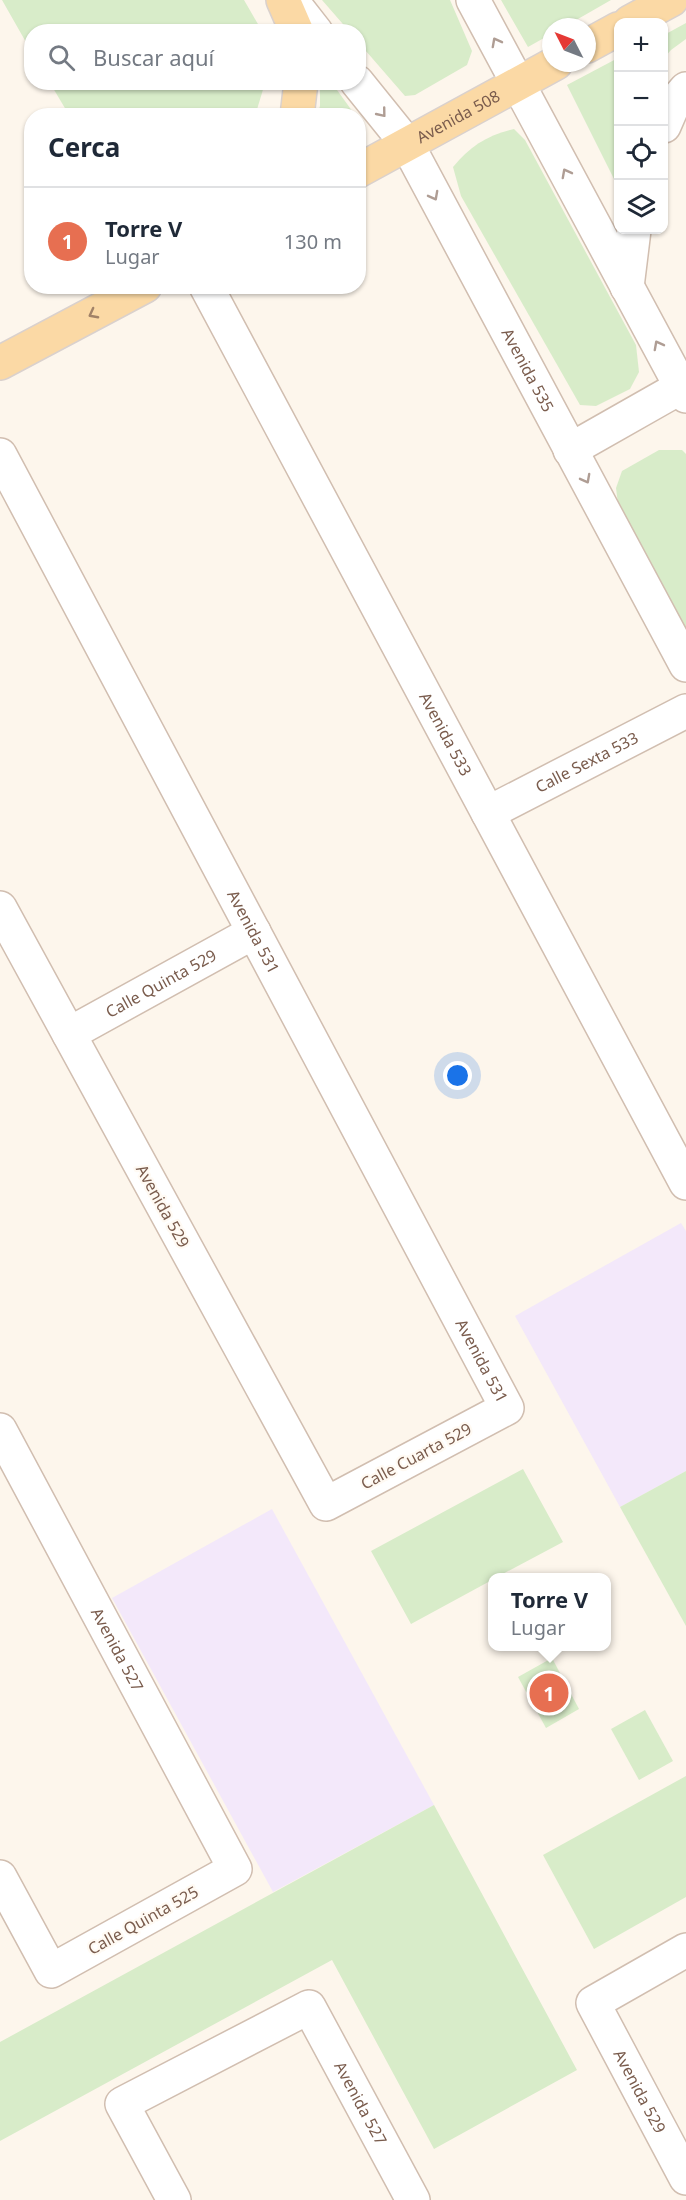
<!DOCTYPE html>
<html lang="es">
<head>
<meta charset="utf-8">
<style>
	:root { --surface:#fff; --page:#f2f2f3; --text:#1f2937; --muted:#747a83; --line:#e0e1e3; --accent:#e76f51 }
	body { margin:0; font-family:"Noto Sans",sans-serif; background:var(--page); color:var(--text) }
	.controls { position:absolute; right:18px; top:18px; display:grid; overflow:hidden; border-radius:12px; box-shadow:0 2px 4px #0004 }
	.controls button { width:54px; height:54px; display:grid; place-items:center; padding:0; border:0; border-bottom:2px solid var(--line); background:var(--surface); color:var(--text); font:30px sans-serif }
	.compass { position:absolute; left:542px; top:18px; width:54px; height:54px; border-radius:50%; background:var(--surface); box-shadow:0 2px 4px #0004; rotate:312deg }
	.you { position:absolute; left:458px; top:1076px; width:21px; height:21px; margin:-15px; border:4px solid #fff; border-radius:50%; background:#1a73e8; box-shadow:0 0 0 9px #1a73e833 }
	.badge { display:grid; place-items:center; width:39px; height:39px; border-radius:50%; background:var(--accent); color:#fff; font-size:20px; font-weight:700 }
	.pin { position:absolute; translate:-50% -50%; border:3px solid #fff; box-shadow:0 2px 6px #0006 }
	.popup { position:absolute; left:488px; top:1573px; width:123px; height:78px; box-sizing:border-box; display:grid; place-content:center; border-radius:12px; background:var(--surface); filter:drop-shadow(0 2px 4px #0005); font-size:20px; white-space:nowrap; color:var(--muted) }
	.popup b { font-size:22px; color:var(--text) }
	.popup::after { content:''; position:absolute; left:50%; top:100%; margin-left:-12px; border:12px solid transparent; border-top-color:var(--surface) }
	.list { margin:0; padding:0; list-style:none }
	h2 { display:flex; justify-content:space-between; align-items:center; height:78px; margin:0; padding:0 24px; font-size:26px }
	h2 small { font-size:20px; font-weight:400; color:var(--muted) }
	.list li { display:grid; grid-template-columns:39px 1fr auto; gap:18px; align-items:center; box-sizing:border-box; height:108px; padding:0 24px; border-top:2px solid var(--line) }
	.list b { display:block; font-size:22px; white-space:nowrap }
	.list p { margin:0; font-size:20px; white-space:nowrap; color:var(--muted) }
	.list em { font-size:20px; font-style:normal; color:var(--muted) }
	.icon { flex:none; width:33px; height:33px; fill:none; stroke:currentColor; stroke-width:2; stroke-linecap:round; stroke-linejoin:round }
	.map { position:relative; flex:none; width:686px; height:2200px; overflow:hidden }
	.search { position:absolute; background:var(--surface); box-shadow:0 2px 4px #0004; left:24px; top:24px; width:342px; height:66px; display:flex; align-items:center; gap:15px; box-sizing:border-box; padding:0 21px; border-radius:24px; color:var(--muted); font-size:22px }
	.panel { position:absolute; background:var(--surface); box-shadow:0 2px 4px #0004; left:24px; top:108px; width:342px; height:186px; border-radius:24px }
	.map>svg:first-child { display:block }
	.education { fill:#f3e8fa }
	.green { fill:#d8ecc9 }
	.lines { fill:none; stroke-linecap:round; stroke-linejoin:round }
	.minor-casing { stroke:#d1beb0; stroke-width:36 }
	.major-casing { stroke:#dad1cd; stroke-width:36 }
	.minor { stroke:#fff; stroke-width:33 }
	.major { stroke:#fbd9a5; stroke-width:33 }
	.oneway { stroke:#af9d94 }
	.oneway2 { stroke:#a18267 }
	.labels { text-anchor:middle; stroke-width:4.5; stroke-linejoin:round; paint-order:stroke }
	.street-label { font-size:16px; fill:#7a5c4d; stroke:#fffaf3 }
</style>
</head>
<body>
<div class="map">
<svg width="686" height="2200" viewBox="0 0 686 2200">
	<rect width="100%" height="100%" fill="#fdf6ec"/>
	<!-- education -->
	<g class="education">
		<path d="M681,1223l5,8v240l-66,36 -105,-191z"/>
		<path d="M272,1509l162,296 -161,87 -161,-294z"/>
	</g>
	<!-- green -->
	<g class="green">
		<path d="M2,0h242l18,31 -230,1 -1,19z"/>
		<path d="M322,0h128l22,51 -5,14 -52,30 -10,1 -46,-53 -1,-11 -9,-1z"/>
		<path d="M501,0h110l-47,27h-13v7l-23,13z"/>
		<path d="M686,23v16l-15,11 -7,8v-23z"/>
		<path d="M618,58v129l-51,-102z"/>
		<path d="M50,83h215l-10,33 -186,-1z"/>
		<path d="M320,83h12l23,32h-38l3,-9z"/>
		<path d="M514,129l11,11 111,205 3,27 -9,17 -34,17 -16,-1 -119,-209 -8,-29c17,-21 35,-32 61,-38z"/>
		<path d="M659,450h23l4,4v178l-67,-120 -3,-24 6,-17z"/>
		<path d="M523,1469l40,73 -66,35 -5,1v2l-81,44 -40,-73z"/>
		<path d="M686,1471v155l-66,-119z"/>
		<path d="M552,1658l27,51 -33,19 -28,-51z"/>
		<path d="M645,1710l28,51 -34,19 -28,-51z"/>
		<path d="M686,1776v121l-92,52 -51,-94z"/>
		<path d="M434,1805l143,265 -143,79 -102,-189 -332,181v-99z"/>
	</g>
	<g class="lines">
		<defs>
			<g id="minor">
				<path d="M291,0l25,32"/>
				<path d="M473,0l213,396"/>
				<path id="s1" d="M357,82l50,62 279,521"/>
				<path d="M664,126l10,-23 12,-14"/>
				<path id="s2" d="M206,286l480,897"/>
				<path d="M627,287l7,-57"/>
				<path d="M570,450l111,-63"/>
				<path id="s3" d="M0,455l507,953 -181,96 -326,-596"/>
				<path id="s4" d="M488,813l198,-102"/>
				<path id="s5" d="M69,1034l185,-102"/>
				<path id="s6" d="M0,1430l235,439 -184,102 -51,-94"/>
				<path id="s7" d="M686,1950l-93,53 93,175"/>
				<path id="s8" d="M174,2200l-52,-96 187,-97 104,193"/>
			</g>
			<g id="major">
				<path d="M283,0l14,32"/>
				<path d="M630,22l41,-22"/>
				<path d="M587,46l31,-17"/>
				<path d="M297,116l4,-34"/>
				<path id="s9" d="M358,171l198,-108"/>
				<path d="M0,363l145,-77"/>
			</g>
		</defs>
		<!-- minor casing -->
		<use href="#minor" class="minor-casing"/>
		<!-- major casing -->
		<use href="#major" class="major-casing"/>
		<!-- minor -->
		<use href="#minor" class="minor"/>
		<!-- major -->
		<use href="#major" class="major"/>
	</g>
	<!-- one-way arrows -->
	<defs><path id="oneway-chevron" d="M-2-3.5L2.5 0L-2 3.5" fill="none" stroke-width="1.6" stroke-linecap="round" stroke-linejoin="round" transform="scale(1.5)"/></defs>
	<g class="oneway">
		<use href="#oneway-chevron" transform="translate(496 42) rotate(-118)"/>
		<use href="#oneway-chevron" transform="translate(382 113) rotate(51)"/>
		<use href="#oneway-chevron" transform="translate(566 173) rotate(-118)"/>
		<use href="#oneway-chevron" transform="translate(434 196) rotate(62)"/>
		<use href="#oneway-chevron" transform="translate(658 345) rotate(-118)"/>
		<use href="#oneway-chevron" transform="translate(586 479) rotate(62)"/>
	</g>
	<use class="oneway2" href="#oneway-chevron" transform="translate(93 314) rotate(152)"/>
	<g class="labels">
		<!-- street labels -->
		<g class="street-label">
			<text dy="6" stroke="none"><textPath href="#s9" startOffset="114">Avenida 508</textPath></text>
			<text dy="6" stroke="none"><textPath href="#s1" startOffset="336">Avenida 535</textPath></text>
			<text dy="6" stroke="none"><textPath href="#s2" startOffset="508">Avenida 533</textPath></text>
			<text dy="6" stroke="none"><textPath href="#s4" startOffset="111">Calle Sexta 533</textPath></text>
			<text dy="6" stroke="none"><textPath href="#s3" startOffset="540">Avenida 531</textPath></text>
			<text dy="6" stroke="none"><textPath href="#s5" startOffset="105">Calle Quinta 529</textPath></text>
			<text transform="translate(163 1206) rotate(61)" y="6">Avenida 529</text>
			<text dy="6" stroke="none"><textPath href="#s3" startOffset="1026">Avenida 531</textPath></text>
			<text transform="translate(416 1456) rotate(-28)" y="6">Calle Cuarta 529</text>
			<text dy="6" stroke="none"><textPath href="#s6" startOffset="249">Avenida 527</textPath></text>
			<text transform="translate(143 1920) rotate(-29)" y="6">Calle Quinta 525</text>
			<text dy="6" stroke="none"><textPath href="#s7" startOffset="207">Avenida 529</textPath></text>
			<text dy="6" stroke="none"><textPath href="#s8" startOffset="429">Avenida 527</textPath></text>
		</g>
	</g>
</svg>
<div class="controls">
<button>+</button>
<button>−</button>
<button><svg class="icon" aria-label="locate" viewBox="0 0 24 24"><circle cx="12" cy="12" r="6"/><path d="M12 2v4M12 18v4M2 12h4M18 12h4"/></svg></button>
<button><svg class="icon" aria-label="layers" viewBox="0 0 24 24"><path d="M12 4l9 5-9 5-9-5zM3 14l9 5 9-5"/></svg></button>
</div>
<svg class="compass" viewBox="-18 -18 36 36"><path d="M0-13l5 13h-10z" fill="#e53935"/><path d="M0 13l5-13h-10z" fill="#747a83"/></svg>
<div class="you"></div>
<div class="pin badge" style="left:549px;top:1693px">1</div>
<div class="popup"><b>Torre V</b>Lugar</div>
<div class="search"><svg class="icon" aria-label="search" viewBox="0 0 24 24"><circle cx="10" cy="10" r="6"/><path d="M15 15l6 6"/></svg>Buscar aquí</div>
<section class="panel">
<h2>Cerca<small></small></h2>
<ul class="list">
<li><span class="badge">1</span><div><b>Torre V</b><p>Lugar</p></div><em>130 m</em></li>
</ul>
</section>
</div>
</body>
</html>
